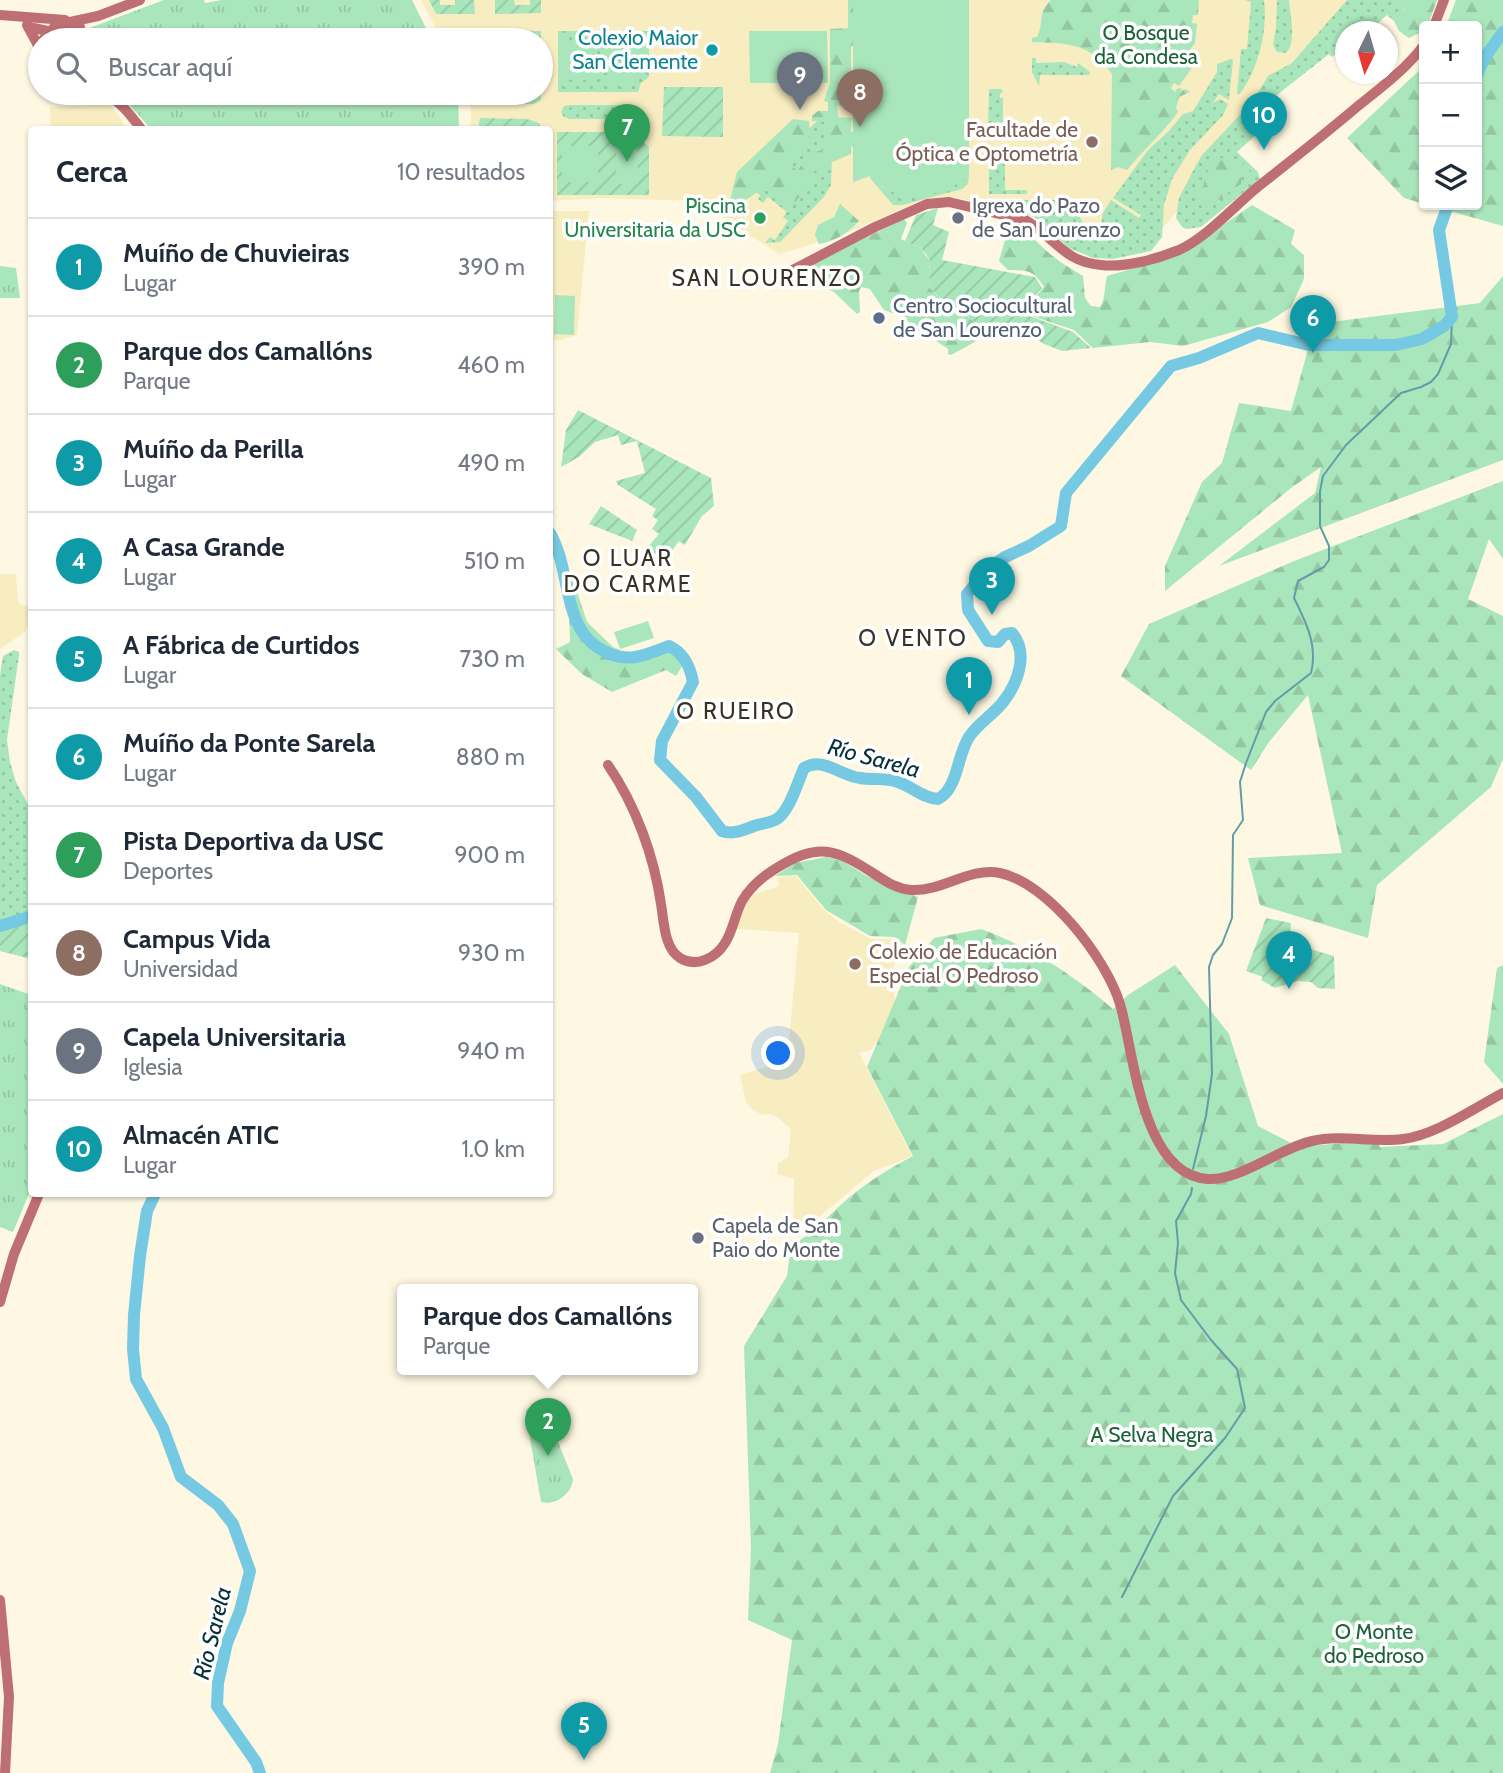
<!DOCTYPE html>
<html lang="es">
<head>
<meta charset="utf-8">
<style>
	:root { --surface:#fff; --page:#f2f2f3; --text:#1f2937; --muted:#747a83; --line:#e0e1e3; --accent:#d93025 }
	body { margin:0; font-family:Cabin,sans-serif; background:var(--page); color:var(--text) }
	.controls { position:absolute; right:21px; top:21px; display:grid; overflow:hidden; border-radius:7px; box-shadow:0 2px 5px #0004 }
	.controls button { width:63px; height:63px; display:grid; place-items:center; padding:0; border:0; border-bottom:2px solid var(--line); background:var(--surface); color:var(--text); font:35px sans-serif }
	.compass { position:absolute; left:1335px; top:21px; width:63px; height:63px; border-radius:50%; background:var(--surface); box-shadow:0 2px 5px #0004; rotate:185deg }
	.you { position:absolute; left:779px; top:1054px; width:24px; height:24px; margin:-18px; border:5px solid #fff; border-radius:50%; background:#1a73e8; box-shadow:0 0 0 10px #1a73e833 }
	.badge { display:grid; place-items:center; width:46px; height:46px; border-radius:50%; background:var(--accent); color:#fff; font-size:23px; font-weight:700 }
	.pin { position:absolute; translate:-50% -58px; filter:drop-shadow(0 2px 4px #0008) }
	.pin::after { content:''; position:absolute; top:37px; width:24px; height:21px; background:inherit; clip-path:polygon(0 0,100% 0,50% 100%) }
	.popup { position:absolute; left:397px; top:1284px; width:301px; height:91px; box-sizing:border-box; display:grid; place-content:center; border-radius:7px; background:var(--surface); filter:drop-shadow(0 2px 5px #0005); font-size:23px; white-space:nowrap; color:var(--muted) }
	.popup b { font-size:26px; color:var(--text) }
	.popup::after { content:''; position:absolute; left:50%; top:100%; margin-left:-14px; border:14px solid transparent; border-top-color:var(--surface) }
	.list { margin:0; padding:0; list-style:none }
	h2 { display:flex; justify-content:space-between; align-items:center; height:91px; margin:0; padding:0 28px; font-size:30px }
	h2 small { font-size:23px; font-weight:400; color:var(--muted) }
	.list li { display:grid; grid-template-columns:46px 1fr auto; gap:21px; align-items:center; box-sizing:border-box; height:98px; padding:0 28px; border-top:2px solid var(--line) }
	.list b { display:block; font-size:26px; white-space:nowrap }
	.list p { margin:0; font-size:23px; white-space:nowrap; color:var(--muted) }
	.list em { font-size:23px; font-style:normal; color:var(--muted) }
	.icon { flex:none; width:38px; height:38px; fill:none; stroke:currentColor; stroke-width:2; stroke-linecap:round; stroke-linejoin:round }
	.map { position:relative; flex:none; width:1503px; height:1773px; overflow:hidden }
	.search { position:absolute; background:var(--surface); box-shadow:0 2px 5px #0004; left:28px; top:28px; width:525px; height:77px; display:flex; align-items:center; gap:18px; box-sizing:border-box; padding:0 24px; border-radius:38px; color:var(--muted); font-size:26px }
	.panel { position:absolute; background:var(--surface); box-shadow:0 2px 5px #0004; left:28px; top:126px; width:525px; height:1071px; border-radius:7px }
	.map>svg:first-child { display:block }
	.built { fill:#f8ecc1 }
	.grass { fill:url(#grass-dots) }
	.forest { fill:url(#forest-firs) }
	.park { fill:url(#park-tufts) }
	.garden { fill:url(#garden-furrows) }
	.pitch { fill:#aae6bb }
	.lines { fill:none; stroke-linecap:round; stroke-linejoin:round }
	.stream { stroke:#639ca9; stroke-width:2 }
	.river { stroke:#76c9e2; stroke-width:12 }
	.secondary { stroke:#be6f73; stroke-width:10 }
	.culture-dot { fill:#0f9aa8; stroke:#fff; stroke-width:2.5 }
	.education-dot { fill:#8d6e63; stroke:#fff; stroke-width:2.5 }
	.leisure-dot { fill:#2e9e5b; stroke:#fff; stroke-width:2.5 }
	.worship-dot { fill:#6b7280; stroke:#fff; stroke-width:2.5 }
	.service-dot { fill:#5c6f8a; stroke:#fff; stroke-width:2.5 }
	.labels { text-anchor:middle; stroke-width:7; stroke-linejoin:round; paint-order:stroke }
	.park-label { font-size:21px; fill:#1e623a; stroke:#fff }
	.culture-label { font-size:21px; fill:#0d838f; stroke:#fff; text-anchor:end }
	.education-label { font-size:21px; fill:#785e54; stroke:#fff; text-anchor:end }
	.leisure-label { font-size:21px; fill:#27864d; stroke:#fff; text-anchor:end }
	.worship-label { font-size:21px; fill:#5b616d; stroke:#fff; text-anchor:start }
	.service-label { font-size:21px; fill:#4e5e75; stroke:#fff; text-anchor:start }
	.neighbourhood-label { font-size:23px; letter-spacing:2px; fill:#363224; stroke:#fff }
	.water-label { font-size:23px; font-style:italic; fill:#06303a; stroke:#fff }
</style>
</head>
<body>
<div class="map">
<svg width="1503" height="1773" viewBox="0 0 1503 1773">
	<defs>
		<pattern id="grass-dots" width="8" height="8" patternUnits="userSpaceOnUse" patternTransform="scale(1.75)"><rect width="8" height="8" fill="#aae6bb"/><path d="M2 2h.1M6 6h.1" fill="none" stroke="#93c6a1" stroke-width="1.8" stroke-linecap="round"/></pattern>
		<pattern id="forest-firs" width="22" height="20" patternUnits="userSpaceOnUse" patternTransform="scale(1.75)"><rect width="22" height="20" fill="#aae6bb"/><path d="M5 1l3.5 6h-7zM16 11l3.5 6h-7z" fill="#93c6a1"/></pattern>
		<pattern id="park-tufts" width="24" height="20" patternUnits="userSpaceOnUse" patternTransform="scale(1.75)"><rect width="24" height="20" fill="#aae6bb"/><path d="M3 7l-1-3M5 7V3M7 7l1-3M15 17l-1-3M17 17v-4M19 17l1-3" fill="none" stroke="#93c6a1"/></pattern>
		<pattern id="garden-furrows" width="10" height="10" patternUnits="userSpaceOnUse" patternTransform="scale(1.75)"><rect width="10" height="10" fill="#aae6bb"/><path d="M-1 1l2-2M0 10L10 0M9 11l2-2" fill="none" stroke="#93c6a1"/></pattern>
	</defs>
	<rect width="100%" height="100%" fill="#fef8e3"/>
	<!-- built -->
	<g class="built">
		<path d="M421,0h954l-84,78 -148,173 -109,-36 -80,-18 -20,1 -21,6 -76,33 -58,17 -82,-53 -98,-3 -49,3v-71l-82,-1 3,-6 -1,-30h71v-53h-99z"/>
		<path d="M110,105l13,16 1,8h-73l-1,-22z"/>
		<path d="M550,211h39l-12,124 -17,5h-10z"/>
		<path d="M0,574h16l2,25 2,5 11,3 1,8 -7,17 -25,17z"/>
		<path d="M796,876l28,34 17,13 30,16h29l3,8 -1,7 -9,13 2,37 -7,23 -17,23 -12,3 53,103 -38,15 -73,61 -8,3 1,-56 -17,-5 1,-11 10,-6 3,-28 -14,-12 -7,-3 -7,1 -10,-5 -7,-8 -6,-27 47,-14 12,-128 -62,-4 6,-20 9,-14 27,-9 -2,-9z"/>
	</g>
	<!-- grass -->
	<g class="grass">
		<path d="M1245,0h19c4,32 -6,70 -25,95l-2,-2 4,-44h6l4,-47z"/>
		<path d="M1277,0h12c1,15 8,42 -3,53l-9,-1 -4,-7 3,-18z"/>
		<path d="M1347,0h49v3l8,3 1,7 -11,8 -7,-6 -17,15 -4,-3 -5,4 -15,1 -1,14 -13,11 -3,-3 -61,48 9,14 -40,36 21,20 2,7 -59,48 -14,2 -5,-2 -6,-9 3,-20 16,-31 7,-12 50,-53 16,-26 24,-13z"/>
		<path d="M558,31h91v46l-8,6 -3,9h-80z"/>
		<path d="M1032,58h4v5l28,-1 13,5 1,-4 12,9 -1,3h-49l-1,11 -7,-14z"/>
		<path d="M1231,59l2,1 -4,40 -10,-6 -6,9 7,-4 8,5 -5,11 -33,35 -18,29 -8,26 -2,32 -11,14 -38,8 -20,-1 -24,-10 -35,-31 -41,-13 -3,-4h97l1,3 -7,7 -2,5 4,8 8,4 10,-3 2,-11 8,-13 28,18 2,-3 -28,-17 35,-48 20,-18 15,-18 10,-3 24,-39v-8z"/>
		<path d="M989,89h12l2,2 -3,3v4h3v29l-15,-1z"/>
		<path d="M568,105h51l6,3v8l-6,3h-50l-6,-3 -2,-4 3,-6z"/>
		<path d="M834,105l-3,80 -7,12 -44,45 -15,1 5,-6 5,3 13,-19 -5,-4 4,-5 -19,-15 -5,6 -5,-4 2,-4 -8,-5 -19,22 -6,-4 15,-22 30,-22z"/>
		<path d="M989,162h16v28h22v4h-38z"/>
		<path d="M969,173l-1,11 -6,5 -60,16h-9l-23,-27 1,-2 11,12 42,7 24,-8 18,-10z"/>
		<path d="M14,650l5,2v3l-12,85 3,22 6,20 15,28v104l-31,9v-248l3,-19z"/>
	</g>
	<!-- forest -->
	<g class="forest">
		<path d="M848,0h20l-9,45 -8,1v57l-7,4 -7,-2 1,12 13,1v36l-26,11v4l-8,3 -6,-4 2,13 -17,20 -10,4 -18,-11v-8l-3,-4 -3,7 -31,21 -3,-2 9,-36 56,-53 16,2 1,15 -23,27 11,8 10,-17 18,-5 -2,-27 -12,-1v-5l6,-5h10v-9l-4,-1 6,-19v-53l18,-1z"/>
		<path d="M1051,0h148l-1,15h-5l-1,8 5,1 -2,19 -6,8 10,7 -20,28 -5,-3 -3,5 4,4 3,-4 4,1 -2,3 5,-3 5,3 -11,5 -3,11 2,4c-15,21 -35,38 -51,58l-9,-3 -7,3 1,-96c-21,-31 -45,-31 -80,-32v-4l5,-1c8,-15 -1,-22 14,-37z"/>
		<path d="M1396,0h41l-9,25 -4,1 -1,9 -6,-1 -8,4 -10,-7 -5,-10 11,-9 -1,-6 -9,-3z"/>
		<path d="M1456,0h47v226l-75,-21h49v-179h-31z"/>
		<path d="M1424,66v138l-20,-6 -57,-60z"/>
		<path d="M1220,158l12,1 5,6 5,-2 11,12 -7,1 -4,-3 -1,11c-14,8 -24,19 -38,26l-7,-16 8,-9c-1,-11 8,-20 16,-27z"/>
		<path d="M840,204l19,17c-11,12 -23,20 -40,23l-4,-9 3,-10 16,-8z"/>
		<path d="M1252,205l43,25 -4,14 13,11v24l-13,28 -23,15 -85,24 -33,-4 -57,6 -19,-18 -42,-14 -2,-14 14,-15c-11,-18 -17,-16 -36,-17l-9,-9 6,-21c25,-12 26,-2 44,13 10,9 23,16 34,23l2,22 6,8 9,1c6,-9 4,-20 7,-31l72,-21z"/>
		<path d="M904,219l3,4 -6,16 20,9 4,7 5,5 -1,27 26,26 13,4 6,5 1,8 -4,14 -20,11 -3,-1v-5l-22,-15 -12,-4 -8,-12 -22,-8 -14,-21 -8,-2 -3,4 1,21 -3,2 -23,-22 -21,-10 -12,-13z"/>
		<path d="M1503,276v184l-284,106 96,-73 6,-26 -30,21 -126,103v-25l37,-84 20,-19 17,-60 52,8 24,-87 165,-21z"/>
		<path d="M1503,481v78l-14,-20 -21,60 35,17v143l-12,28 -114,98 -9,53 -108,-33 -12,-47 94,-5 -34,-158 -39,47 -18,28 -130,-94 28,-52 145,-63z"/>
		<path d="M572,576l15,46 26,25 14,6 21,-2 23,-7 18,11 -13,21 -10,-6 -54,22 -30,-18 -26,-25 14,-7 -2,-62z"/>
		<path d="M826,857l17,4 24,15 51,21 -13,48 -10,-8 -25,-1 -44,-26 -29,-35 -22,1 20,-13z"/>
		<path d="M981,929c49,18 93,46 132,80l15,-14 47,-30 54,69 29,92 33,17 -42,27 61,-24 33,-3 36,1 1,3 63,-3 60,-30v659h-733l8,-29 14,-104 -44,-20 3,-72 -7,-202 43,-70 4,-31c21,-10 35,-27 52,-42 21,-19 45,-34 70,-47l-46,-89 42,-100 25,-29z"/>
		<path d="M1503,965v119l-19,-22 13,-94z"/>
	</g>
	<!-- park -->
	<g class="park">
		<path d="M164,0h40l1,3 16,-3h191l20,40h-361l21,-13z"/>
		<path d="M119,93h339l1,36h-308z"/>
		<path d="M0,266l16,2 4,30h-20z"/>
		<path d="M0,984l31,11v194l-18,43 -13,-5z"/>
		<path d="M543,1405l30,74c-1,15 -18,27 -32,23l-15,-87v-5l4,-3z"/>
	</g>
	<!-- garden -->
	<g class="garden">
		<path d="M429,0h11v5h15v-5h19l1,14h-39z"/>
		<path d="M495,0h19l1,5h15v-5h11v13l-46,1z"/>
		<path d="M446,30l95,1v69l-7,4 -53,-1 -1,-10h61v-53h-90z"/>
		<path d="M664,87h59v50l-61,-1z"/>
		<path d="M480,118l47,1 12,4 2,6h-63z"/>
		<path d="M557,132h80l4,9 8,5v49h-92z"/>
		<path d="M938,208l-5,17 16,7 -7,28 93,17 7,11 -13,13 1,15 43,16 18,16 -29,3 -18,-7 -32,-21 -21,8 -20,13 4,-14 -1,-8 -6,-5 -12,-4 -27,-26 1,-27 -9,-12 -16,-7 11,-26z"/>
		<path d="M578,410l133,68 3,28 -12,10 -17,29 -6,-4 -13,18 -20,-10 13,-15 -7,-5 6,-9 -6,-4 4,-7 -38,-24 -2,-4 29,-8 -8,-32 -16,4 -3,-10 -23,7 -16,15 -18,10 5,-37z"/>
		<path d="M601,506l36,24 -5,11 -43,-17z"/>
		<path d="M31,918v41l-31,-8v-24z"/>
		<path d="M1266,918l25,5 -2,20 45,13 1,33 -17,-1 -7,-6 -13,-1 -23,7 -14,-8 2,-3 -17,-6z"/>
	</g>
	<!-- pitch -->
	<g class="pitch">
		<path d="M853,0h116v173c-18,26 -81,32 -99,3l-17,6v-34l-2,-3v-13h2l-2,-54 2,-2z"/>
		<path d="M749,31h78l1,52h-78z"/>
		<rect x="605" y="38" width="38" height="20"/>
		<rect x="560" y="43" width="37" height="37"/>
		<path d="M607,64l31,1v19h-31z"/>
		<path d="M616,142h21l1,42h-22z"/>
		<rect x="562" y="146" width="36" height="36"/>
		<path d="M555,295l20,1 -1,39 -20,-1z"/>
		<path d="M648,621l6,17 -34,11 -6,-17z"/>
	</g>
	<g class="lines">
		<!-- stream -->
		<g class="stream">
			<path d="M1193,1169l13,-53 6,-42 -3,-107 4,-12 9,-11 10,-26 1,-83 10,-15 -3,-38 6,-19 20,-51 9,-11 36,-28c7,-27 -5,-51 -17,-75l4,-17 26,-14 5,-7v-14l-9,-20v-35l3,-15 23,-31 55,-52 20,-6 10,-5 7,-8 13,-30 1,-27"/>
			<path d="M1122,1597l51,-101 52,-58 20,-30 -8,-39 -26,-29 -30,-40 -6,-27 3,-30 -2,-22 15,-27 1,-6"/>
		</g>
		<!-- river -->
		<g class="river">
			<path d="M1477,75l8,-18 18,-25"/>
			<path d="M550,533c21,36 12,90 47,114 27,18 44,10 72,-1 15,7 21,20 24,36l-31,59 -2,19 36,37 26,34c11,4 21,-1 32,-5 6,-2 15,-3 21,-6 14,-6 23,-39 29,-52 19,-12 36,8 56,10 12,2 27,0 38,4 15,5 24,16 40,17 20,-10 19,-44 31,-62 9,-14 24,-22 34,-35 15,-19 26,-49 9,-69l-7,1 -7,8 -10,-1 -20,-31 -1,-16 21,-25 17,-12 24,-11 32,-20 5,-33 105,-127 28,-8 59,-25 51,12h87l26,-6 22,-13 8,-9 -13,-87 9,-25"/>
			<path d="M0,926l32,-10"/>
			<path d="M155,1194l-8,17 -7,45 -6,59 -1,34 3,30 27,49 18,49 37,28 15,19 17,47 -10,40 -13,32 -9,40 -1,23 39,56 4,11"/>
		</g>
		<!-- secondary -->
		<g class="secondary">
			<path d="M0,15l65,5"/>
			<path d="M27,25l13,24"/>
			<path d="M1434,26l10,-26"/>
			<path d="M29,27l28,6 23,-6"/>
			<path d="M43,40l13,-15 42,-9 42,-16"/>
			<path d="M40,48v16"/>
			<path d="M47,93c19,15 51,-5 69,8 10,7 18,19 26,29"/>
			<path d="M787,273l88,-46 52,-23 22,-2 76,18c29,16 38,42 76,45 24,3 56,-6 78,-15 26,-12 53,-41 75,-60 35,-28 70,-55 104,-84 24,-19 48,-37 66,-61"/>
			<path d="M608,765c28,41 46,91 53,139 3,17 3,44 19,54 16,10 36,0 45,-15 8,-12 10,-29 17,-42 8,-13 20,-24 33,-32 43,-27 60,-21 101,6 11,7 21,14 35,15 31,2 58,-23 89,-17 48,10 106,85 120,131 14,47 21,171 88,175 31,2 72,-31 104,-38 30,-7 61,2 91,-2 33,-4 71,-31 100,-46"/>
			<path d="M0,1302l14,-48 25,-60"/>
			<path d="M0,1600l9,97 -4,76"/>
		</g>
	</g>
	<!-- markers -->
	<circle class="culture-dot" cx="712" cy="50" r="7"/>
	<g class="education-dot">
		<circle cx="1092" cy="142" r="7"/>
		<circle cx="855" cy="964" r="7"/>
	</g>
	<circle class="leisure-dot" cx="760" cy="218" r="7"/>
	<g class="worship-dot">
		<circle cx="958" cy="218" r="7"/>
		<circle cx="698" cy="1238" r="7"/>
	</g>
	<circle class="service-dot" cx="879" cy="318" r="7"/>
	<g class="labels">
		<!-- park labels -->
		<g class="park-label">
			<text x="1146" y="40">O Bosque<tspan x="1146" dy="24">da Condesa</tspan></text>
			<text x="1152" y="1442">A Selva Negra</text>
			<text x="1374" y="1639">O Monte<tspan x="1374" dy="24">do Pedroso</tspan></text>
		</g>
		<!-- culture labels -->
		<g class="culture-label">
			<text x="698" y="45">Colexio Maior<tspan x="698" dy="24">San Clemente</tspan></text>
		</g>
		<!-- education labels -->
		<g class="education-label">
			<text x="1078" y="137">Facultade de<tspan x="1078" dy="24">Óptica e Optometría</tspan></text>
			<text x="869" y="959" text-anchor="start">Colexio de Educación<tspan x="869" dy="24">Especial O Pedroso</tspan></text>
		</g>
		<!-- leisure labels -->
		<g class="leisure-label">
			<text x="746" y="213">Piscina<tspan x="746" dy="24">Universitaria da USC</tspan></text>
		</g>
		<!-- worship labels -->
		<g class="worship-label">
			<text x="972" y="213">Igrexa do Pazo<tspan x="972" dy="24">de San Lourenzo</tspan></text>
			<text x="712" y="1233">Capela de San<tspan x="712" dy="24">Paio do Monte</tspan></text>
		</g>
		<!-- service labels -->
		<g class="service-label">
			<text x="893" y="313">Centro Sociocultural<tspan x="893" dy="24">de San Lourenzo</tspan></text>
		</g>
		<!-- neighbourhood labels -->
		<g class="neighbourhood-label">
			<text x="767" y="286">SAN LOURENZO</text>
			<text x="628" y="566">O LUAR<tspan x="628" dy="26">DO CARME</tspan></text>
			<text x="913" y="646">O VENTO</text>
			<text x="736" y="719">O RUEIRO</text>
		</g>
		<!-- water labels -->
		<g class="water-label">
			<text transform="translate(874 758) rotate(15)" y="8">Río Sarela</text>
			<text transform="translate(212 1633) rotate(-76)" y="8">Río Sarela</text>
		</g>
	</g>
</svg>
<div class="controls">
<button>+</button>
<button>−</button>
<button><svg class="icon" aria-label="layers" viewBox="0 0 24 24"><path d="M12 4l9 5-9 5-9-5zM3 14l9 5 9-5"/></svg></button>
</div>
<svg class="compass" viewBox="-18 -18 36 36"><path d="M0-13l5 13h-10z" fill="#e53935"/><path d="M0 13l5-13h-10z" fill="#747a83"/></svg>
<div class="you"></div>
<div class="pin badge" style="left:969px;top:715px;background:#0f9aa8">1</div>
<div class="pin badge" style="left:548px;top:1456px;background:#2e9e5b">2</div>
<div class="popup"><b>Parque dos Camallóns</b>Parque</div>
<div class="pin badge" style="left:992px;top:615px;background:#0f9aa8">3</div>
<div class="pin badge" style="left:1289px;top:989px;background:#0f9aa8">4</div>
<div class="pin badge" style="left:584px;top:1760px;background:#0f9aa8">5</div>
<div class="pin badge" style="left:1313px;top:353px;background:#0f9aa8">6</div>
<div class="pin badge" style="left:627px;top:162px;background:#2e9e5b">7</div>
<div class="pin badge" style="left:860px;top:127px;background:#8d6e63">8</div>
<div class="pin badge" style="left:800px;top:110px;background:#6b7280">9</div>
<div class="pin badge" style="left:1264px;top:150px;background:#0f9aa8">10</div>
<div class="search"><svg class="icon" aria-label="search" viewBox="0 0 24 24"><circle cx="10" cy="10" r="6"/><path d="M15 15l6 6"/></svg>Buscar aquí</div>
<section class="panel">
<h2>Cerca<small>10 resultados</small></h2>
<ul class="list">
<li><span class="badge" style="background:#0f9aa8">1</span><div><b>Muíño de Chuvieiras</b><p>Lugar</p></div><em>390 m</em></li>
<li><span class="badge" style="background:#2e9e5b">2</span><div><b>Parque dos Camallóns</b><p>Parque</p></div><em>460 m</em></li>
<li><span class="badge" style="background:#0f9aa8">3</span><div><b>Muíño da Perilla</b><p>Lugar</p></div><em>490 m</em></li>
<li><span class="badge" style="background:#0f9aa8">4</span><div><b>A Casa Grande</b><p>Lugar</p></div><em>510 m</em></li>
<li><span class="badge" style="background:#0f9aa8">5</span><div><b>A Fábrica de Curtidos</b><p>Lugar</p></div><em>730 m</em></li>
<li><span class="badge" style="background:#0f9aa8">6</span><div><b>Muíño da Ponte Sarela</b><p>Lugar</p></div><em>880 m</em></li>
<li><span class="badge" style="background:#2e9e5b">7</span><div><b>Pista Deportiva da USC</b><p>Deportes</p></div><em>900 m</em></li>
<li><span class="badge" style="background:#8d6e63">8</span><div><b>Campus Vida</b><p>Universidad</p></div><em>930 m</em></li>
<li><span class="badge" style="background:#6b7280">9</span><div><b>Capela Universitaria</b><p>Iglesia</p></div><em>940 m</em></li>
<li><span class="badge" style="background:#0f9aa8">10</span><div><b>Almacén ATIC</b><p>Lugar</p></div><em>1.0 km</em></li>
</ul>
</section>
</div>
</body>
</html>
